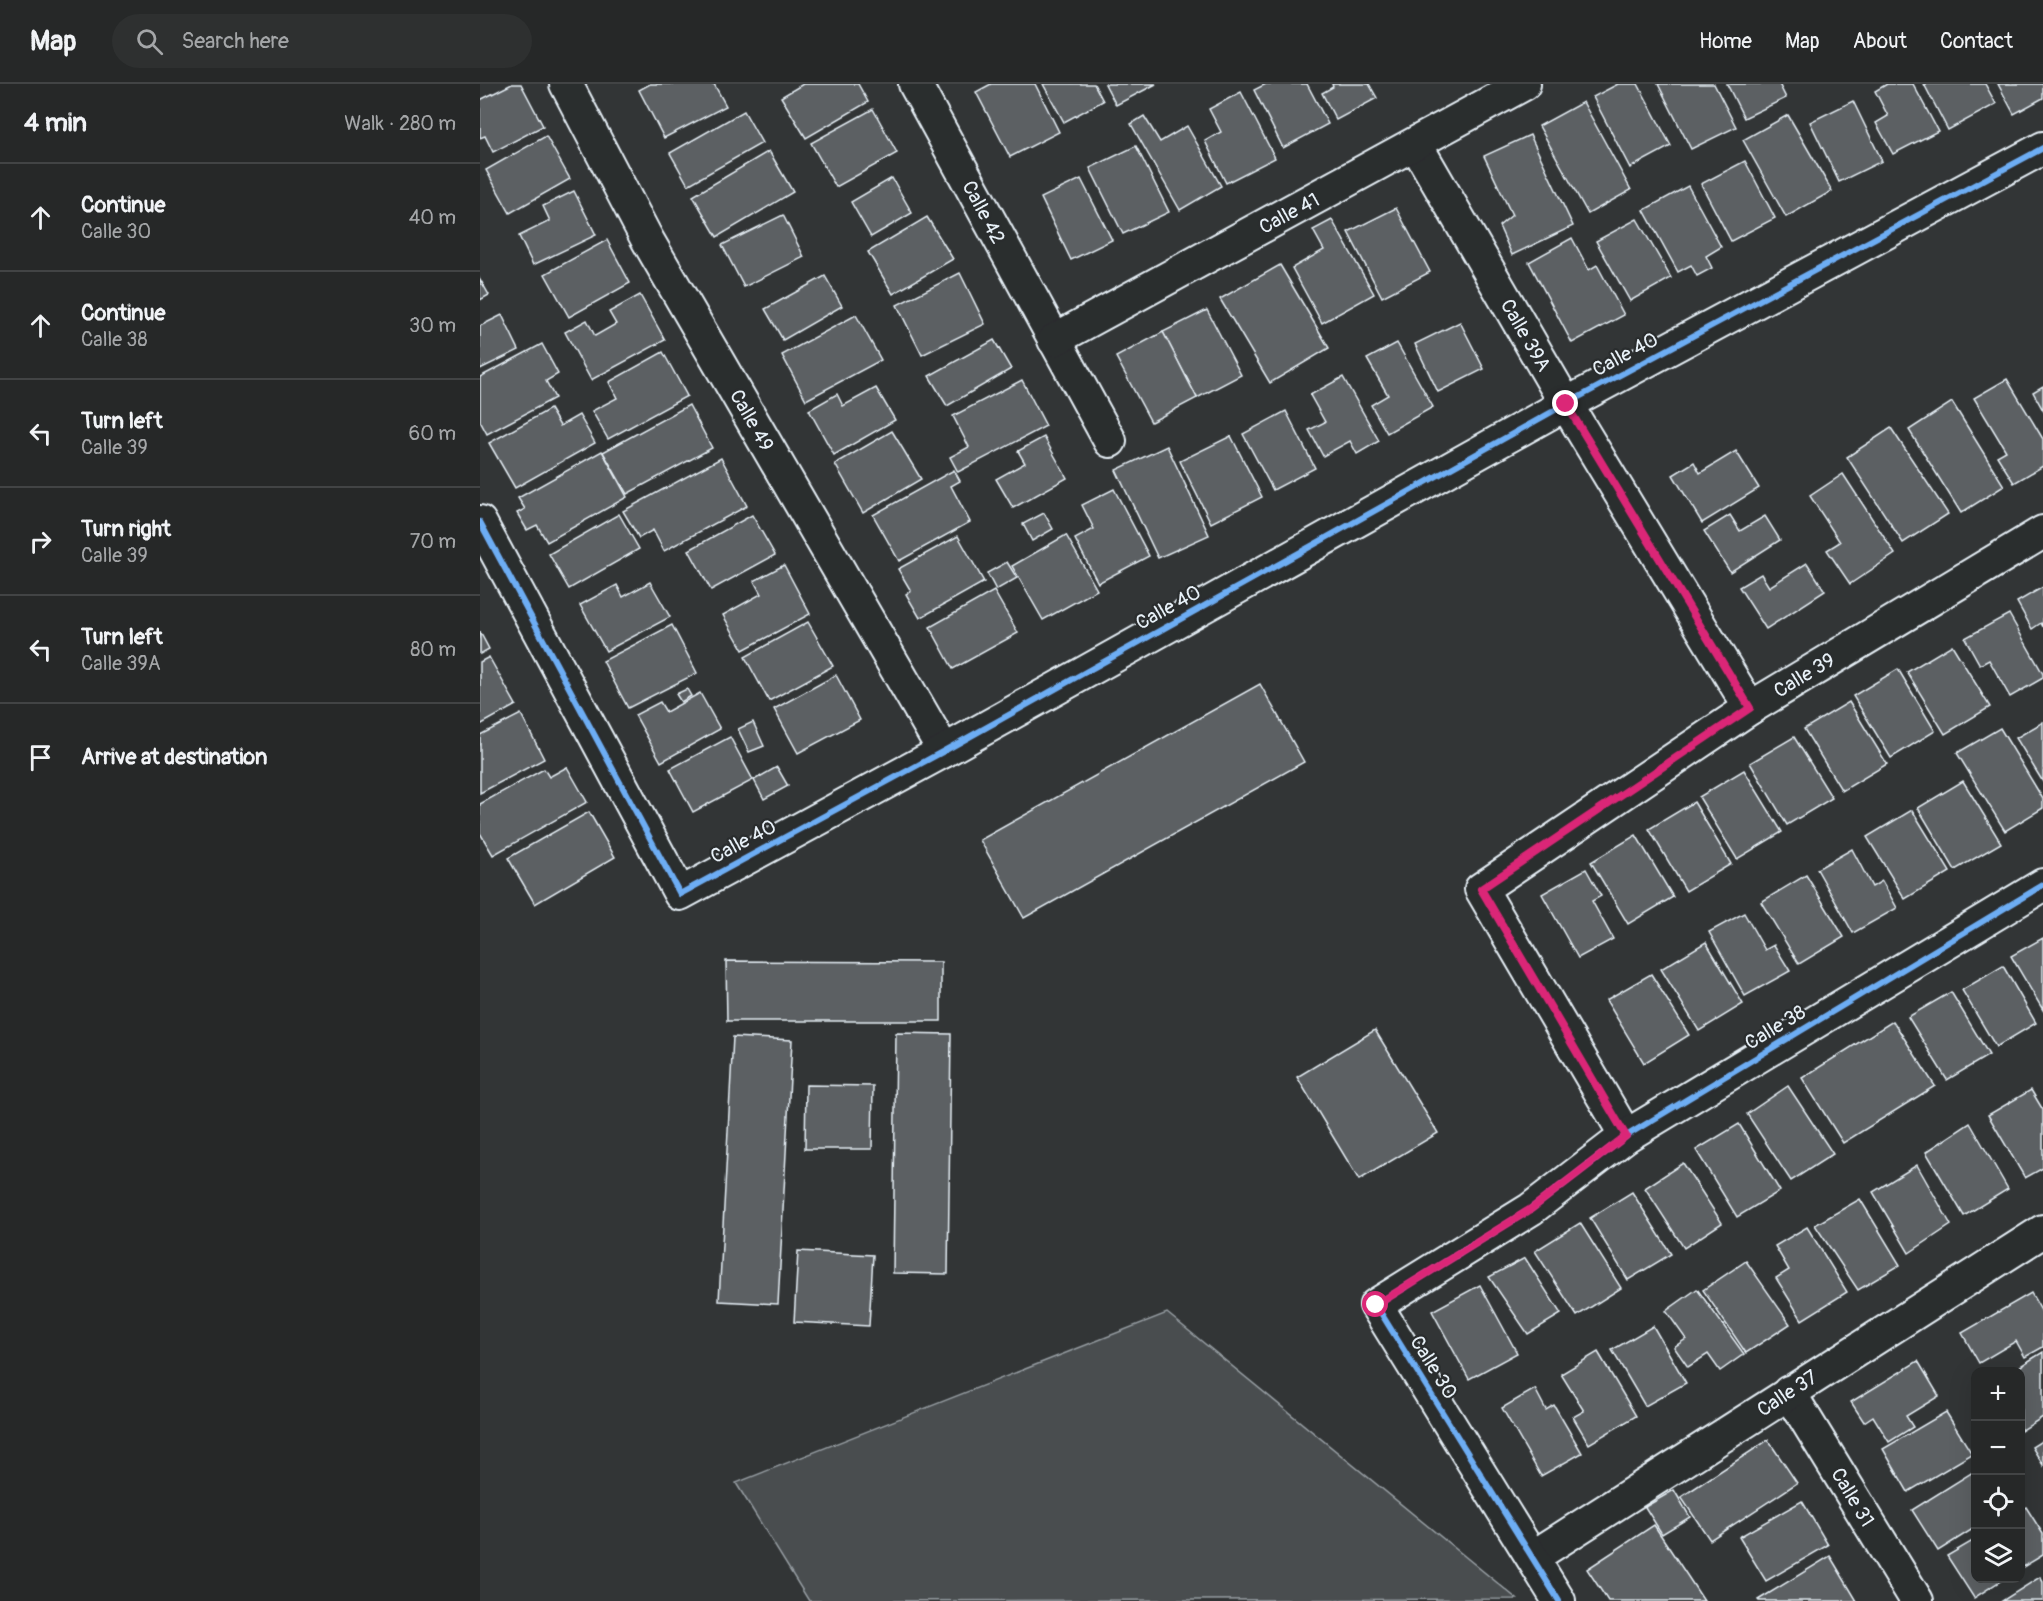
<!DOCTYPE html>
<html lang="en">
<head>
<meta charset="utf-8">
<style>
	:root { --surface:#262828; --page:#2e3030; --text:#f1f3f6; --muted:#a4a6a8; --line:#424445 }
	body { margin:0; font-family:Pangolin,sans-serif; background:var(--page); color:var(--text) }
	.controls { position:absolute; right:18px; bottom:18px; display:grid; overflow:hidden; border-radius:12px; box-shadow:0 6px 24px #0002 }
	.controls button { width:54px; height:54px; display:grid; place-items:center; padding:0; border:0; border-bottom:2px solid var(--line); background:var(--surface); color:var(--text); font:30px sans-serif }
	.stop { position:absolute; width:18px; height:18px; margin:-14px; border:4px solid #db2777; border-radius:50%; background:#fff }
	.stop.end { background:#db2777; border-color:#fff; box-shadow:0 2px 6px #0008 }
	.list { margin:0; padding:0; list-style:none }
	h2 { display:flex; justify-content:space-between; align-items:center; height:78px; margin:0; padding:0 24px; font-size:26px }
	h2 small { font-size:20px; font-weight:400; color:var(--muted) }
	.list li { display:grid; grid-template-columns:39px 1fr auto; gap:18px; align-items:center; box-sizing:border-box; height:108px; padding:0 24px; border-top:2px solid var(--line) }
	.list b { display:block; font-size:22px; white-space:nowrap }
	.list p { margin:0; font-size:20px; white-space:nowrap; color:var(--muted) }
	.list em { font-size:20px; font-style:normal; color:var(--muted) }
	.icon { flex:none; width:33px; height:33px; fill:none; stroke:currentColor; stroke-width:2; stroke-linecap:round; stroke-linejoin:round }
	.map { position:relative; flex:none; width:1563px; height:1517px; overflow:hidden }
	header { display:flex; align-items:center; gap:36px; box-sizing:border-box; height:84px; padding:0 30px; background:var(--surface); border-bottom:2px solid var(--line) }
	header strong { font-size:28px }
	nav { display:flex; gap:33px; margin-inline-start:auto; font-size:21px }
	.search { width:420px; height:54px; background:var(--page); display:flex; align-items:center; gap:15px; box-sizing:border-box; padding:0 21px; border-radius:33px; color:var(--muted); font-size:22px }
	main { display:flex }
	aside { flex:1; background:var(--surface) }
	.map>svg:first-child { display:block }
	.green { fill:#494d4f; stroke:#989fa4; stroke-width:1.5 }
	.building { fill:#5c6063; stroke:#e8f1f8; stroke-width:1.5 }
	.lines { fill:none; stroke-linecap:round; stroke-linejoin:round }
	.minor-casing { stroke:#e8f1f8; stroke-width:36 }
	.minor { stroke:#2a2d2e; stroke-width:32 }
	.cycleway-casing { stroke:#2a2d2e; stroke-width:10 }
	.cycleway { stroke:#6dadf4; stroke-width:6 }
	.route { stroke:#db2777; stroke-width:8 }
	.labels { text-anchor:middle; stroke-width:4.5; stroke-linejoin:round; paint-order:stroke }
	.street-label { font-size:20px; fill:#e8f1f8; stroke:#2a2d2e }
</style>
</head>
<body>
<header>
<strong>Map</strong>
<div class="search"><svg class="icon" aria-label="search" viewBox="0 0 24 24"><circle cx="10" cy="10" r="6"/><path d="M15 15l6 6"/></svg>Search here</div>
<nav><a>Home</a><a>Map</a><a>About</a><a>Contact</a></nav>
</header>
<main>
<aside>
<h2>4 min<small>Walk · 280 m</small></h2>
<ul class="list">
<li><svg class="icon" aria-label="ahead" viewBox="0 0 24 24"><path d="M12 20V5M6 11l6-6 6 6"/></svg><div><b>Continue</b><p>Calle 30</p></div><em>40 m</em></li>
<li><svg class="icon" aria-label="ahead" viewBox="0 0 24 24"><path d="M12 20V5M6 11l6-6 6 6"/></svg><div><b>Continue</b><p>Calle 38</p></div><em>30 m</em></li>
<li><svg class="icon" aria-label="left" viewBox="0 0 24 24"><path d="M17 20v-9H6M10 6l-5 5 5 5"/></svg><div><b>Turn left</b><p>Calle 39</p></div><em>60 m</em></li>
<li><svg class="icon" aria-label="right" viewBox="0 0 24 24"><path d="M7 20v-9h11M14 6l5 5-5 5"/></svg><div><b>Turn right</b><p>Calle 39</p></div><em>70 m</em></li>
<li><svg class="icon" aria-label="left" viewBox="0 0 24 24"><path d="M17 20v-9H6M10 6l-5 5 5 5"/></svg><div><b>Turn left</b><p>Calle 39A</p></div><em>80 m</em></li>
<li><svg class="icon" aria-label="arrive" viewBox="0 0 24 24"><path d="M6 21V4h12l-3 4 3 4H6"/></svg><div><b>Arrive at destination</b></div></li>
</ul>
</aside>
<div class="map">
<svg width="1563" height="1517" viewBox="0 0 1563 1517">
	<rect width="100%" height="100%" fill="#323536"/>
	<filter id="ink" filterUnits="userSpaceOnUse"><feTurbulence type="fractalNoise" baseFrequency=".0167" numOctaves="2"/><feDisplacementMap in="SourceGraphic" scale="12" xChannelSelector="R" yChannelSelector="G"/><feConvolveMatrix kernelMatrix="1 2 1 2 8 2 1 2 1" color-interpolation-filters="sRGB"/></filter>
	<g filter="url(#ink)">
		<!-- green -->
		<path class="green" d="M687,1229l350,286 -708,2 -73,-118z"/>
		<!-- building -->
		<g class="building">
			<path d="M32,0h9l22,42 -50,26 -8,-16 -5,2v-38z"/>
			<path d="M170,0h64l12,22 -62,32 -25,-48z"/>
			<path d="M323,0h55l10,18 -62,36 -25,-41z"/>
			<path d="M511,0h44l24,48 -49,25 -34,-65z"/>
			<path d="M563,0h51l9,17 -39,21z"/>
			<path d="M625,0h51l-40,21z"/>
			<path d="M786,0h41l21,40 -45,24 -29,-58z"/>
			<path d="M852,0h37l8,14 -41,22 -14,-27 11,-6z"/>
			<path d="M1138,0h20l33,62 -41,22 -37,-71z"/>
			<path d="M1178,0h56l22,43 -45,22z"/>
			<path d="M1247,0h52l7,14 -42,20z"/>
			<path d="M1407,0h26l25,47 -45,23 -17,-31 12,-7 -13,-25z"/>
			<path d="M1444,0h61l11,20 -48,26z"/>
			<path d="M1518,0h45v14l-29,16z"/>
			<path d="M761,8l34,66 -49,25 -21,-42 16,-9 -12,-23z"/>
			<path d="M1373,17l29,60 -43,21 -29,-60z"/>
			<path d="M1103,18l48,88 -43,24 -49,-88z"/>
			<path d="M393,25l24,44 -61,34 -25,-44z"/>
			<path d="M264,27l18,32 -74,42 -18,-32z"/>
			<path d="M1308,31l44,76 -46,26 -43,-77z"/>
			<path d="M664,32l16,26 27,-16 34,60 -41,24 -49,-86z"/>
			<path d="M1050,51l43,91 -61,29 -13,-29 13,-11 -28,-59z"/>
			<path d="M66,52l24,43 -60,34 -24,-43z"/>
			<path d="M656,62l33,66 -46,22 -33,-66z"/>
			<path d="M289,67l24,41 -76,45 -24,-41z"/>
			<path d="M1265,77l30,57 -44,23 -30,-57z"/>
			<path d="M412,94l20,35 -41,24 -20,-35z"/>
			<path d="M601,95l31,61 -41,20 -30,-62z"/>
			<path d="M1208,102l33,61 -15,9 6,12 -15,8 -6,-11 -13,7 -34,-62z"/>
			<path d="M94,107l22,44 -63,30 -14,-29 31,-15 -7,-15z"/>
			<path d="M916,124l34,64 -48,25 -34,-65z"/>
			<path d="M303,131l21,42 -60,30 -22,-42z"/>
			<path d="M447,133l26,42 -60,35 -25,-42z"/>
			<path d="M1157,135l34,59 -41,23 -34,-60z"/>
			<path d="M852,136l42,74 -52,29 -30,-55 32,-18 -11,-20z"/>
			<path d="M1092,154l17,32 8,-5 27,50 -52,28 -43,-81z"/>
			<path d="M127,156l23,43 -61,34 -24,-43z"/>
			<path d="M800,181l49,83 -59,35 -50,-84z"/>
			<path d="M480,189l25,51 -63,31 -25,-50z"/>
			<path d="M345,192l17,30 -59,34 -18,-31z"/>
			<path d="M0,195l9,16 -9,5z"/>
			<path d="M160,211l25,45 -74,40 -26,-48 22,-12 8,16 21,-12 -7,-12z"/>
			<path d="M727,226l34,65 -44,23 -34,-66z"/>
			<path d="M22,231l17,35 -39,19v-43z"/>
			<path d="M376,231l25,45 -75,40 -24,-45z"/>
			<path d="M980,238l24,47 -46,23 -23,-48z"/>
			<path d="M683,248l34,66 -46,24 -35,-65z"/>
			<path d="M514,256l17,29 -64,37 -18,-30z"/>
			<path d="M917,259l36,64 -46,26 -16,-28 17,-10 -21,-36z"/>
			<path d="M62,260l16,30 -12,7 9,17 -68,36 -7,-13v-44z"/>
			<path d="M183,268l24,44 -79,43 -16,-28 25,-13 -8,-16z"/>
			<path d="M863,293l36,64 -22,13 -7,-13 -27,15 -14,-26 16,-8 -15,-27z"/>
			<path d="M1527,295l36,60v27l-29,17 -17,-27 9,-5 -32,-53z"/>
			<path d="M542,296l24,46 -88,46 -8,-15 19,-10 -16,-31z"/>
			<path d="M1563,302v24l-10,-18z"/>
			<path d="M396,304l19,32 -61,35 -25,-45 28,-16 6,12z"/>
			<path d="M1472,318l52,84 -43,27 -52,-83z"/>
			<path d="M209,321l23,43 -85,46 -24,-42z"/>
			<path d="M70,325l10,17 19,-11 16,28 -80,45 -26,-45z"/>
			<path d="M806,327l29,57 -42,22 -30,-56z"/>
			<path d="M1411,344l57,86 -45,29 -56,-86z"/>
			<path d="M412,347l29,48 -58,34 -28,-49z"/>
			<path d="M751,352l31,61 -51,26 -31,-62z"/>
			<path d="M564,353l23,41 -54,30 -17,-29 29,-16 -7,-12z"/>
			<path d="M687,362l42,89 -51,23 -42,-88z"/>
			<path d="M122,367l25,46 -80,45 -10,-17 -10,5 -10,-17 8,-4 -7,-11z"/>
			<path d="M1256,367l23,37 -57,35 -29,-48 21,-13 6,11z"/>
			<path d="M241,374l26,48 -83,45 -11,-21 -14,8 -16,-27z"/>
			<path d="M474,386l6,11 -9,5 19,36 -71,39 -26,-46z"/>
			<path d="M1363,390l52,80 -45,30 -23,-34 13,-8 -30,-46z"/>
			<path d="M634,405l35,67 -51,27 -23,-44 19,-10 -12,-24z"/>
			<path d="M564,429l9,16 -21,12 -9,-17z"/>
			<path d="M139,430l20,35 -70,40 -20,-35z"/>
			<path d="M272,431l23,40 -64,35 -22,-40z"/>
			<path d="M1250,431l10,16 25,-15 15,24 -50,32 -26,-41z"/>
			<path d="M586,451l31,55 -54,30 -31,-54z"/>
			<path d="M478,452l26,46 -64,36 -14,-24 5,-3 -13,-22z"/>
			<path d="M527,478l10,16 -21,12 -9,-17z"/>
			<path d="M1327,479l18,28 -59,38 -27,-42 22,-13 8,13z"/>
			<path d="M304,481l26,49 -67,36 -20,-35 38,-21 -7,-13z"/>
			<path d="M170,498l20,35 -64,34 -26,-46 37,-20 6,12z"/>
			<path d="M1563,503v40l-2,-4 -9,6 -15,-27z"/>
			<path d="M514,507l24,42 -65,36 -23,-42z"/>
			<path d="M1529,530l34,60v4l-33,19 -21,-37 -9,5 -15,-27z"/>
			<path d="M328,538l25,44 -64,35 -24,-44z"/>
			<path d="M192,541l25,48 -69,35 -25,-47z"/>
			<path d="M0,548l9,17 -9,5z"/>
			<path d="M1472,561l38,62 -45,27 -38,-62z"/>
			<path d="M9,573l27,48 -36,20v-63z"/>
			<path d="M1418,585l37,62 -44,27 -38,-62z"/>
			<path d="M356,591l24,45 -62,33 -24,-44z"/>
			<path d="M780,600l44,78 -280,156 -44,-78z"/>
			<path d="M207,605l4,7 -10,6 -5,-8z"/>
			<path d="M220,609l20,36 -59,33 -26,-47 25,-13 6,10z"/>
			<path d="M1369,618l38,62 -45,27 -38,-62z"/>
			<path d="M41,630l23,45 -64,34v-58z"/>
			<path d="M273,638l11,24 -15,6 -11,-23z"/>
			<path d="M1563,638v60l-27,-44z"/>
			<path d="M1520,644l43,71v9l-38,23 -48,-78z"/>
			<path d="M250,653l23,43 -60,32 -23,-43z"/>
			<path d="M1314,653l38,61 -45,27 -37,-62z"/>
			<path d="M87,683l20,35 -94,53 -13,-22v-29l64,-35 5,8z"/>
			<path d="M297,683l11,19 -24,13 -10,-19z"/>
			<path d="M1264,686l38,62 -45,27 -38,-62z"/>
			<path d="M1483,697l38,62 -46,27 -37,-62z"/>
			<path d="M1214,718l37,62 -45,27 -37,-62z"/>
			<path d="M1432,726l38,62 -45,27 -38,-62z"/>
			<path d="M109,728l26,45 -80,47 -27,-46z"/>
			<path d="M1156,751l37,62 -45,27 -37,-62z"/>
			<path d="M1372,765l20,38 10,-6 15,27 -44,25 -36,-64z"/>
			<path d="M1106,785l15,27 -9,5 21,38 -35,19 -36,-64z"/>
			<path d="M1326,791l38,62 -45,27 -38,-62z"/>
			<path d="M1264,829l21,37 9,-5 16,26 -45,25 -36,-64z"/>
			<path d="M1563,854v72l-32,-54z"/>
			<path d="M1226,858l37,62 -44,27 -38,-62z"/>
			<path d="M246,877l215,1v59h-214z"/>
			<path d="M1523,882l33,57 -40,24 -34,-57z"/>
			<path d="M1171,890l38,61 -45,28 -38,-63z"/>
			<path d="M1471,908l38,63 -42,25 -39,-63z"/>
			<path d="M1413,937l42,65 -92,57 -41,-65z"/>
			<path d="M895,946l63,103 -79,47 -62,-103z"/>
			<path d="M416,949l55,1 -3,240 -55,-1z"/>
			<path d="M253,953l59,3 -14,264 -59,-3z"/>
			<path d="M326,1001l67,1 -1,63h-67z"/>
			<path d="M1308,1002l45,68 -42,27 -44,-67z"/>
			<path d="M1551,1006l12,20v58l-18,10 -37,-63z"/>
			<path d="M1490,1039l38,66 -44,27 -38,-64z"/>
			<path d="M1259,1040l41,67 -43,26 -41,-67z"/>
			<path d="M1203,1079l39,60 -38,25 -39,-60z"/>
			<path d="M1437,1081l34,60 -42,28 -36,-61z"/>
			<path d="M1152,1108l39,62 -43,26 -38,-62z"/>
			<path d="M1380,1115l40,66 -42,25 -43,-65z"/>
			<path d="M1100,1139l41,65 -44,28 -42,-65z"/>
			<path d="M1327,1143l40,65 -45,28 -26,-42 13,-8 -14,-24z"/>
			<path d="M318,1167l75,4 -4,71 -75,-4z"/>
			<path d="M1045,1174l36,56 -33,20 -39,-57z"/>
			<path d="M1266,1177l44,63 -44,29 -43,-63z"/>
			<path d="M1000,1201l37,68 -48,26 -37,-68z"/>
			<path d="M1217,1205l47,65 -24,17 -12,-17 -20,13 -14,-20 12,-8 -20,-28z"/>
			<path d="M1551,1209l12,21v33l-18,10 -9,-16 -37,22 -17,-30z"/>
			<path d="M1173,1242l33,57 -41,23 -33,-56z"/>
			<path d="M1118,1268l38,64 -47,28 -16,-27 11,-6 -23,-37z"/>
			<path d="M1563,1268v65l-22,14 -1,-59h-9z"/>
			<path d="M1438,1277l21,35 -33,20 7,11 -24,15 -16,-26 -9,6 -13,-20z"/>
			<path d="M1055,1305l11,21 8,-5 28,48 -41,23 -39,-68z"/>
			<path d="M1466,1328l26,42 -64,38 -25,-43z"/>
			<path d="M1288,1356l29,43 -87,57 -29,-43z"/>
			<path d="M1563,1356v25l-11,-18z"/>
			<path d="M1496,1386v57l-38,24 -26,-41z"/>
			<path d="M1194,1406l16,27 -28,17 -17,-27z"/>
			<path d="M1322,1417l26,44 -62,36 -27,-44z"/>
			<path d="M1546,1423l17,27v21l-23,14v-58z"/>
			<path d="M1174,1441l50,76h-96l-21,-32z"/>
			<path d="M1496,1455v39h29l-31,20 -27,-42z"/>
			<path d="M1350,1472l27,45h-98l-1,-1z"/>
			<path d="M1560,1493l3,5v19h-41z"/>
		</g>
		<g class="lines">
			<defs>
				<g id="minor">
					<path d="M86,0l81,155 297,512"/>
					<path d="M435,0l195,357"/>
					<path d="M936,61l150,259 184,304"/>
					<path d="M574,256l470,-256"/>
					<path d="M0,438l200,372 264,-143 622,-347 477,-256"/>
					<path d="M1146,1052l-145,-247 269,-181 293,-176"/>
					<path d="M1309,1308l128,209"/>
					<path d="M1053,1473l510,-326"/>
					<path d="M1079,1517l-183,-296 155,-96 95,-73 417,-251"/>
				</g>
			</defs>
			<!-- minor casing -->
			<use href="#minor" class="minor-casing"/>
			<!-- minor -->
			<use href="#minor" class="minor"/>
			<defs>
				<g id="cycleway">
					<path d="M0,438l200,372 264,-143 622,-347 477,-256"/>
					<path d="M1079,1517l-183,-296 155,-96 95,-73 417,-251"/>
				</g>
			</defs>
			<!-- cycleway casing -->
			<use href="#cycleway" class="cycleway-casing"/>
			<!-- cycleway -->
			<use href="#cycleway" class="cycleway"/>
		</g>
	</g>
	<g class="lines" filter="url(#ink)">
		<!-- route -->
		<path class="route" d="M896,1221l155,-96 95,-73 -145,-247 269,-181 -184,-304"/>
	</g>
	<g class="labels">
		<!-- street labels -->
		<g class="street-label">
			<text transform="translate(504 128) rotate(62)" y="7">Calle 42</text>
			<text transform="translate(809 129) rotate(-28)" y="7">Calle 41</text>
			<text transform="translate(1046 251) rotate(60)" y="7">Calle 39A</text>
			<text transform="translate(1145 270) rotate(-28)" y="7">Calle 40</text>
			<text transform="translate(272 336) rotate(60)" y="7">Calle 49</text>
			<text transform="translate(688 523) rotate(-29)" y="7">Calle 40</text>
			<text transform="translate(1324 591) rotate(-31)" y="7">Calle 39</text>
			<text transform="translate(263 757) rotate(-28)" y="7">Calle 40</text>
			<text transform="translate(1295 943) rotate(-31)" y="7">Calle 38</text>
			<text transform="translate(954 1283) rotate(58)" y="7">Calle 30</text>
			<text transform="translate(1307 1309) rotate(-33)" y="7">Calle 37</text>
			<text transform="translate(1373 1413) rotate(59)" y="7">Calle 31</text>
		</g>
	</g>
</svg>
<div class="controls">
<button>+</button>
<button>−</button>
<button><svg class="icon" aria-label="locate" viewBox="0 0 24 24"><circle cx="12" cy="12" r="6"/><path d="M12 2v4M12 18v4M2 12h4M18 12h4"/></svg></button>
<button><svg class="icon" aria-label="layers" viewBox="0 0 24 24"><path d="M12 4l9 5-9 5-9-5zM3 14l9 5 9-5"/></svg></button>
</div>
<div class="stop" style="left:896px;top:1221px"></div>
<div class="stop end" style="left:1086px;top:320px"></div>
</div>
</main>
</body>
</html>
